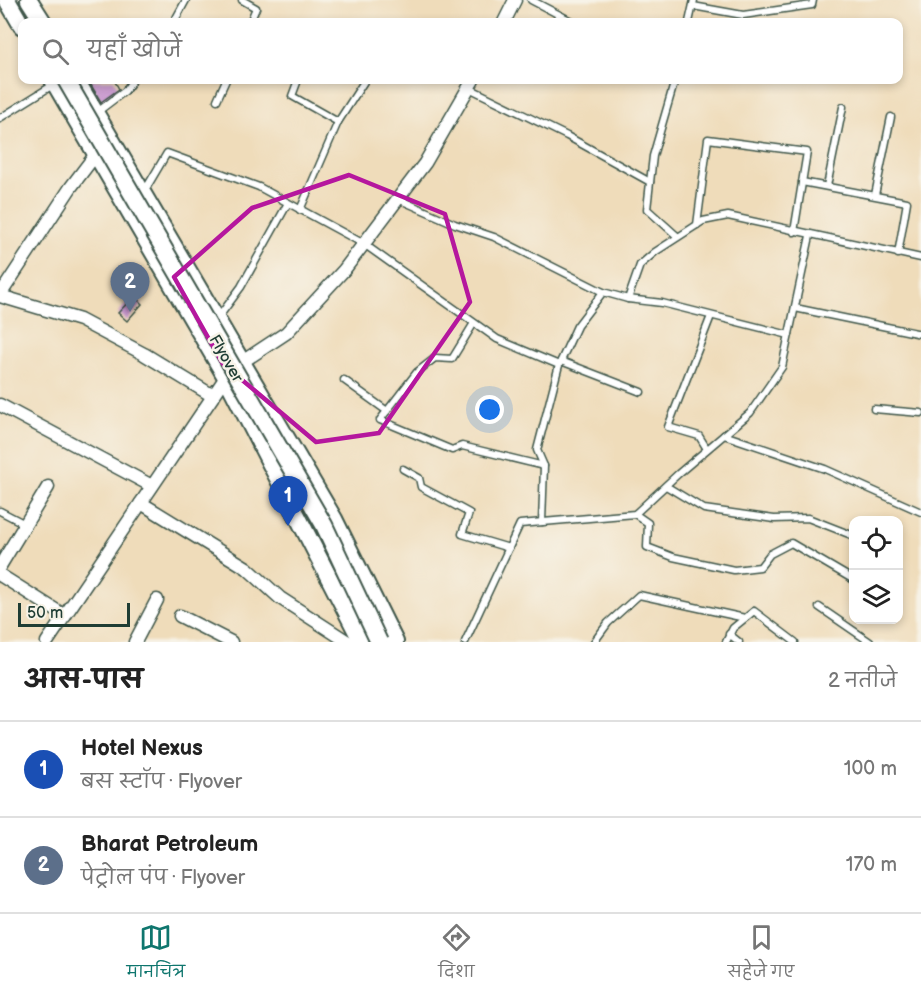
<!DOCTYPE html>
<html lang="hi">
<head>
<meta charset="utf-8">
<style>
	:root { --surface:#fff; --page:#f6f6f6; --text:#222; --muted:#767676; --line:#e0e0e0; --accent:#0f766e }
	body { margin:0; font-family:"Balsamiq Sans","Playpen Sans Deva",sans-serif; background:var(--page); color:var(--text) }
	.controls { position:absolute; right:18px; bottom:18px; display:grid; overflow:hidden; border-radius:12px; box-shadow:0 3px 9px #0003 }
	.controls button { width:54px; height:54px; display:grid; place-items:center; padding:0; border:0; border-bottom:2px solid var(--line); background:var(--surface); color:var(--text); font:30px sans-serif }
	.scale { position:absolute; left:18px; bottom:15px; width:112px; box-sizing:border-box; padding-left:6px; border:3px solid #1f3d34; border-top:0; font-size:16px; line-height:21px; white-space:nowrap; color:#1f3d34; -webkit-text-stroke:4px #f7f3e8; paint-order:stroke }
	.you { position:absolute; left:490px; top:410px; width:21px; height:21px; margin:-15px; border:4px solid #fff; border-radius:50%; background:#1a73e8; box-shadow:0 0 0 9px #1a73e833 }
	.badge { display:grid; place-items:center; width:39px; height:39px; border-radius:50%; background:var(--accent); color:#fff; font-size:20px; font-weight:700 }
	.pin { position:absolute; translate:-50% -50px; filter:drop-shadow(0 2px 3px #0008) }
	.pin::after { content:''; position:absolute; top:32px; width:21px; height:18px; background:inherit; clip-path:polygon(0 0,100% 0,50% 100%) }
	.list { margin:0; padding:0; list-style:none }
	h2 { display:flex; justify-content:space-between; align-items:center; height:78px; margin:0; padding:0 24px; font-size:26px }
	h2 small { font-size:20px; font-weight:400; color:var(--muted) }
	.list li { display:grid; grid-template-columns:39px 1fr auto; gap:18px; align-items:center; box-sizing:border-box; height:96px; padding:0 24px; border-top:2px solid var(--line) }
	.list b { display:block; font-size:22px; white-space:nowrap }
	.list p { margin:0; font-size:20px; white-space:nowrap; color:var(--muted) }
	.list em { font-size:20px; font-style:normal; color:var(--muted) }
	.icon { flex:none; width:33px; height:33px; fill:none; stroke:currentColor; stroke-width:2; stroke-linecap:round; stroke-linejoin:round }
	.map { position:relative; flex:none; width:921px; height:642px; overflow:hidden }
	.search { position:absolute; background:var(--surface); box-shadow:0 3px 9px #0003; left:18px; right:18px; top:18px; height:66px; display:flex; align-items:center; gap:15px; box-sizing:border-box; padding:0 21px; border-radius:12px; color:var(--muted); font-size:22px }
	.sheet { height:270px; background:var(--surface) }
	nav { display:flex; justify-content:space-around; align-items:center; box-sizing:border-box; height:84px; border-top:2px solid var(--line); background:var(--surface); font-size:16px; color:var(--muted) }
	nav a { display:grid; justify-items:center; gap:3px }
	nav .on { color:var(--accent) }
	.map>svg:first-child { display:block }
	.building { fill:#c796ce }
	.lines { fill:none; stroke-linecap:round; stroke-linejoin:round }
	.service-casing { stroke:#3e5548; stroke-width:9 }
	.minor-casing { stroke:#3e5548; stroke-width:15 }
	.secondary-casing { stroke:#3e5548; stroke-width:20 }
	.service { stroke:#fff; stroke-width:6 }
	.minor { stroke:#fff; stroke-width:12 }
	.secondary { stroke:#fff; stroke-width:16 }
	.secondary-bridge-casing { stroke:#3e5548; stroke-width:20; stroke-linecap:butt }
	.secondary-bridge { stroke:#fff; stroke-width:16 }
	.marked { fill:none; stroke:#b5179e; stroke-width:4.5; stroke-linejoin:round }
	.labels { text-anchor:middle; stroke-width:5; stroke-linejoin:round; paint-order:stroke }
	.street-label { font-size:16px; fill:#1f3d34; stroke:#f7f3e8 }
</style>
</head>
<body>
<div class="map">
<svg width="921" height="642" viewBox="0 0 921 642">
	<rect width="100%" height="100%" fill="#f7f3e8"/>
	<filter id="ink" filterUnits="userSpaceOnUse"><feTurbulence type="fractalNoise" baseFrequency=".0167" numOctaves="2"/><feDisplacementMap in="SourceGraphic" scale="12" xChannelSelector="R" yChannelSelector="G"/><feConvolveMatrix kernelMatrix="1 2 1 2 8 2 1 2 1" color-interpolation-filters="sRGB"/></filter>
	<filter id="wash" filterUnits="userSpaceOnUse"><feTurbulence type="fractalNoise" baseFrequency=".008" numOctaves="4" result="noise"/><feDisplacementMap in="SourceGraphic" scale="24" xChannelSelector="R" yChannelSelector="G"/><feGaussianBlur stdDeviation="1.35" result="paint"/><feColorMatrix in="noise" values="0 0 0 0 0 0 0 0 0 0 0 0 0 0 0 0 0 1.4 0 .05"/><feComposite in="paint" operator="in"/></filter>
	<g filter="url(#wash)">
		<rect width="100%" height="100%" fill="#efdcba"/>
		<g id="blocks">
			<!-- building -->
			<g class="building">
				<path d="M88,80h26l5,9 -18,13z"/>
				<path d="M134,296l8,8 -15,17 -9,-8z"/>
			</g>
		</g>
	</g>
	<g filter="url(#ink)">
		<use href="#blocks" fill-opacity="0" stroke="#3e5548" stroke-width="1.5"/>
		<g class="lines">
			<defs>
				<g id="service">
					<path d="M242,0l14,8 -6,14"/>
					<path d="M531,0l42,22"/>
					<path d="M693,6l50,9 69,-10 1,-5"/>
					<path d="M174,22l12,-22"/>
					<path d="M689,22l5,-22"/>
					<path d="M298,80l-6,16 46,26"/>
					<path d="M675,80l-22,76 -6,53 30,27"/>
					<path d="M469,88l98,48 83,46"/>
					<path d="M217,100l9,-20"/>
					<path d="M96,113l29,-22 8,-11"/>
					<path d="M0,118l53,-33"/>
					<path d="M802,182l105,20 -9,52"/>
					<path d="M827,186l16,-79"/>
					<path d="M144,192l23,-39 92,34 105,57 133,95 62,26"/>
					<path d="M875,195l16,-78"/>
					<path d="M398,199l57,25 39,13 109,55 25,7 34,4 127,32"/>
					<path d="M300,210l38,-88 27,-42"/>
					<path d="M697,225l11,-86 99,13 -13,80"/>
					<path d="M628,299l12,-34 15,-13 48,-31 25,-5 193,42"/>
					<path d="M795,308l126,26"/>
					<path d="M218,318l23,-31 47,-84"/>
					<path d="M474,323l-22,36 -17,-1 -18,14 -37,48 72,30 10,-4 82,20"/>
					<path d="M561,361l80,31"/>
					<path d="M344,380l43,31"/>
					<path d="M874,409l47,4"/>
					<path d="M724,435l101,34 96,43"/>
					<path d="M707,449l-8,-13 -31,-9 43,-111"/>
					<path d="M403,469l16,9 2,9 48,26 -7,21 47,14"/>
					<path d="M666,486l38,23 70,10 34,-1 46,18"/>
					<path d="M0,511l25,13"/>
					<path d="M635,514l13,9 -1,24 26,10 61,13 26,-3 10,-13 21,-11 63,37"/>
					<path d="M542,522l2,-56 -7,-16 22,-85 18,-39 26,-34"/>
					<path d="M819,607l51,35"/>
					<path d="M729,634l10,8"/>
					<path d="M465,642l55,-118 115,-10 43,-40 72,-61 32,-46 28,-131"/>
					<path d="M594,642l14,-19 31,-28 106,23"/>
					<path d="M726,642l7,-14 21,-17 41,31"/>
				</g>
				<g id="minor">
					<path d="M504,22l11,-22"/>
					<path d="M0,295l71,-108 25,-33 6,-5"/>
					<path d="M0,296l80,24 64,34 69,42"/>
					<path d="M0,405l152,81"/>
					<path d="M141,503l106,65 33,30 68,44"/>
					<path d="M0,566l48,-79"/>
					<path d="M0,575l65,41"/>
					<path d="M180,616l51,26"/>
					<path d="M47,642l179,-265 16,-15 44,-29 58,-63 81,-107 48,-83"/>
					<path d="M135,642l22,-42"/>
				</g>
				<g id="secondary">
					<path d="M7,0l15,26"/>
					<path d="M29,0l14,22"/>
					<path d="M53,80l173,297 136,265"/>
					<path d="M76,80l258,439 61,123"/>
				</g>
			</defs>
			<!-- service casing -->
			<use href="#service" class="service-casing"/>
			<!-- minor casing -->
			<use href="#minor" class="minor-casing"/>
			<!-- secondary casing -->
			<use href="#secondary" class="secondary-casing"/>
			<!-- service -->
			<use href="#service" class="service"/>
			<!-- minor -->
			<use href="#minor" class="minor"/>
			<!-- secondary -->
			<use href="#secondary" class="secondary"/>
			<defs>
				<path id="secondary-bridge" d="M66,80l258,445 55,117"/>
			</defs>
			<!-- secondary-bridge casing -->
			<use href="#secondary-bridge" class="secondary-bridge-casing"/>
			<!-- secondary-bridge -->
			<use href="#secondary-bridge" class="secondary-bridge"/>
		</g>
	</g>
	<!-- marked area -->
	<path class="marked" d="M349,175l96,39 25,88 -91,131 -63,9 -93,-78 -49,-87 78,-69z"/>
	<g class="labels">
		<!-- street labels -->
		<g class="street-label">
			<text transform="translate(227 358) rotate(60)" y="6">Flyover</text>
		</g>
	</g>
</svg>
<div class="controls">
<button><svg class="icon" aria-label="locate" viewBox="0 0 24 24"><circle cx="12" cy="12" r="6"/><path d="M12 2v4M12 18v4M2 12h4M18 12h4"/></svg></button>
<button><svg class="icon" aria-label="layers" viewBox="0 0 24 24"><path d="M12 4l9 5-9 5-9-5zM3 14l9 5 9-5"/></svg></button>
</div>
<div class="scale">50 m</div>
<div class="you"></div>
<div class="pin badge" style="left:288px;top:526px;background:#1a4fb4">1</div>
<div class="pin badge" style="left:130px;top:312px;background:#5c6f8a">2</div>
<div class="search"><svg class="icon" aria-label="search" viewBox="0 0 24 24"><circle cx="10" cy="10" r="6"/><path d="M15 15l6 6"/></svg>यहाँ खोजें</div>
</div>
<section class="sheet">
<h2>आस-पास<small>2 नतीजे</small></h2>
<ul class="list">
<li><span class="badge" style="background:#1a4fb4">1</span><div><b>Hotel Nexus</b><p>बस स्टॉप · Flyover</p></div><em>100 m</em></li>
<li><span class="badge" style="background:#5c6f8a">2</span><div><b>Bharat Petroleum</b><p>पेट्रोल पंप · Flyover</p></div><em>170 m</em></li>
</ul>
</section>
<nav>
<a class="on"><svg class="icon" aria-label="map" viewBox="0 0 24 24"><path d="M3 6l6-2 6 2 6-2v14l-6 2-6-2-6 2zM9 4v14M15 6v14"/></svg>मानचित्र</a>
<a><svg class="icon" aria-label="directions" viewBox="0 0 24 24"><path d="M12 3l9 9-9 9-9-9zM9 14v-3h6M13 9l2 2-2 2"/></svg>दिशा</a>
<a><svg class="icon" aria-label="saved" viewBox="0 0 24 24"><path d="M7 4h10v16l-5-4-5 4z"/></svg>सहेजे गए</a>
</nav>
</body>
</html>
